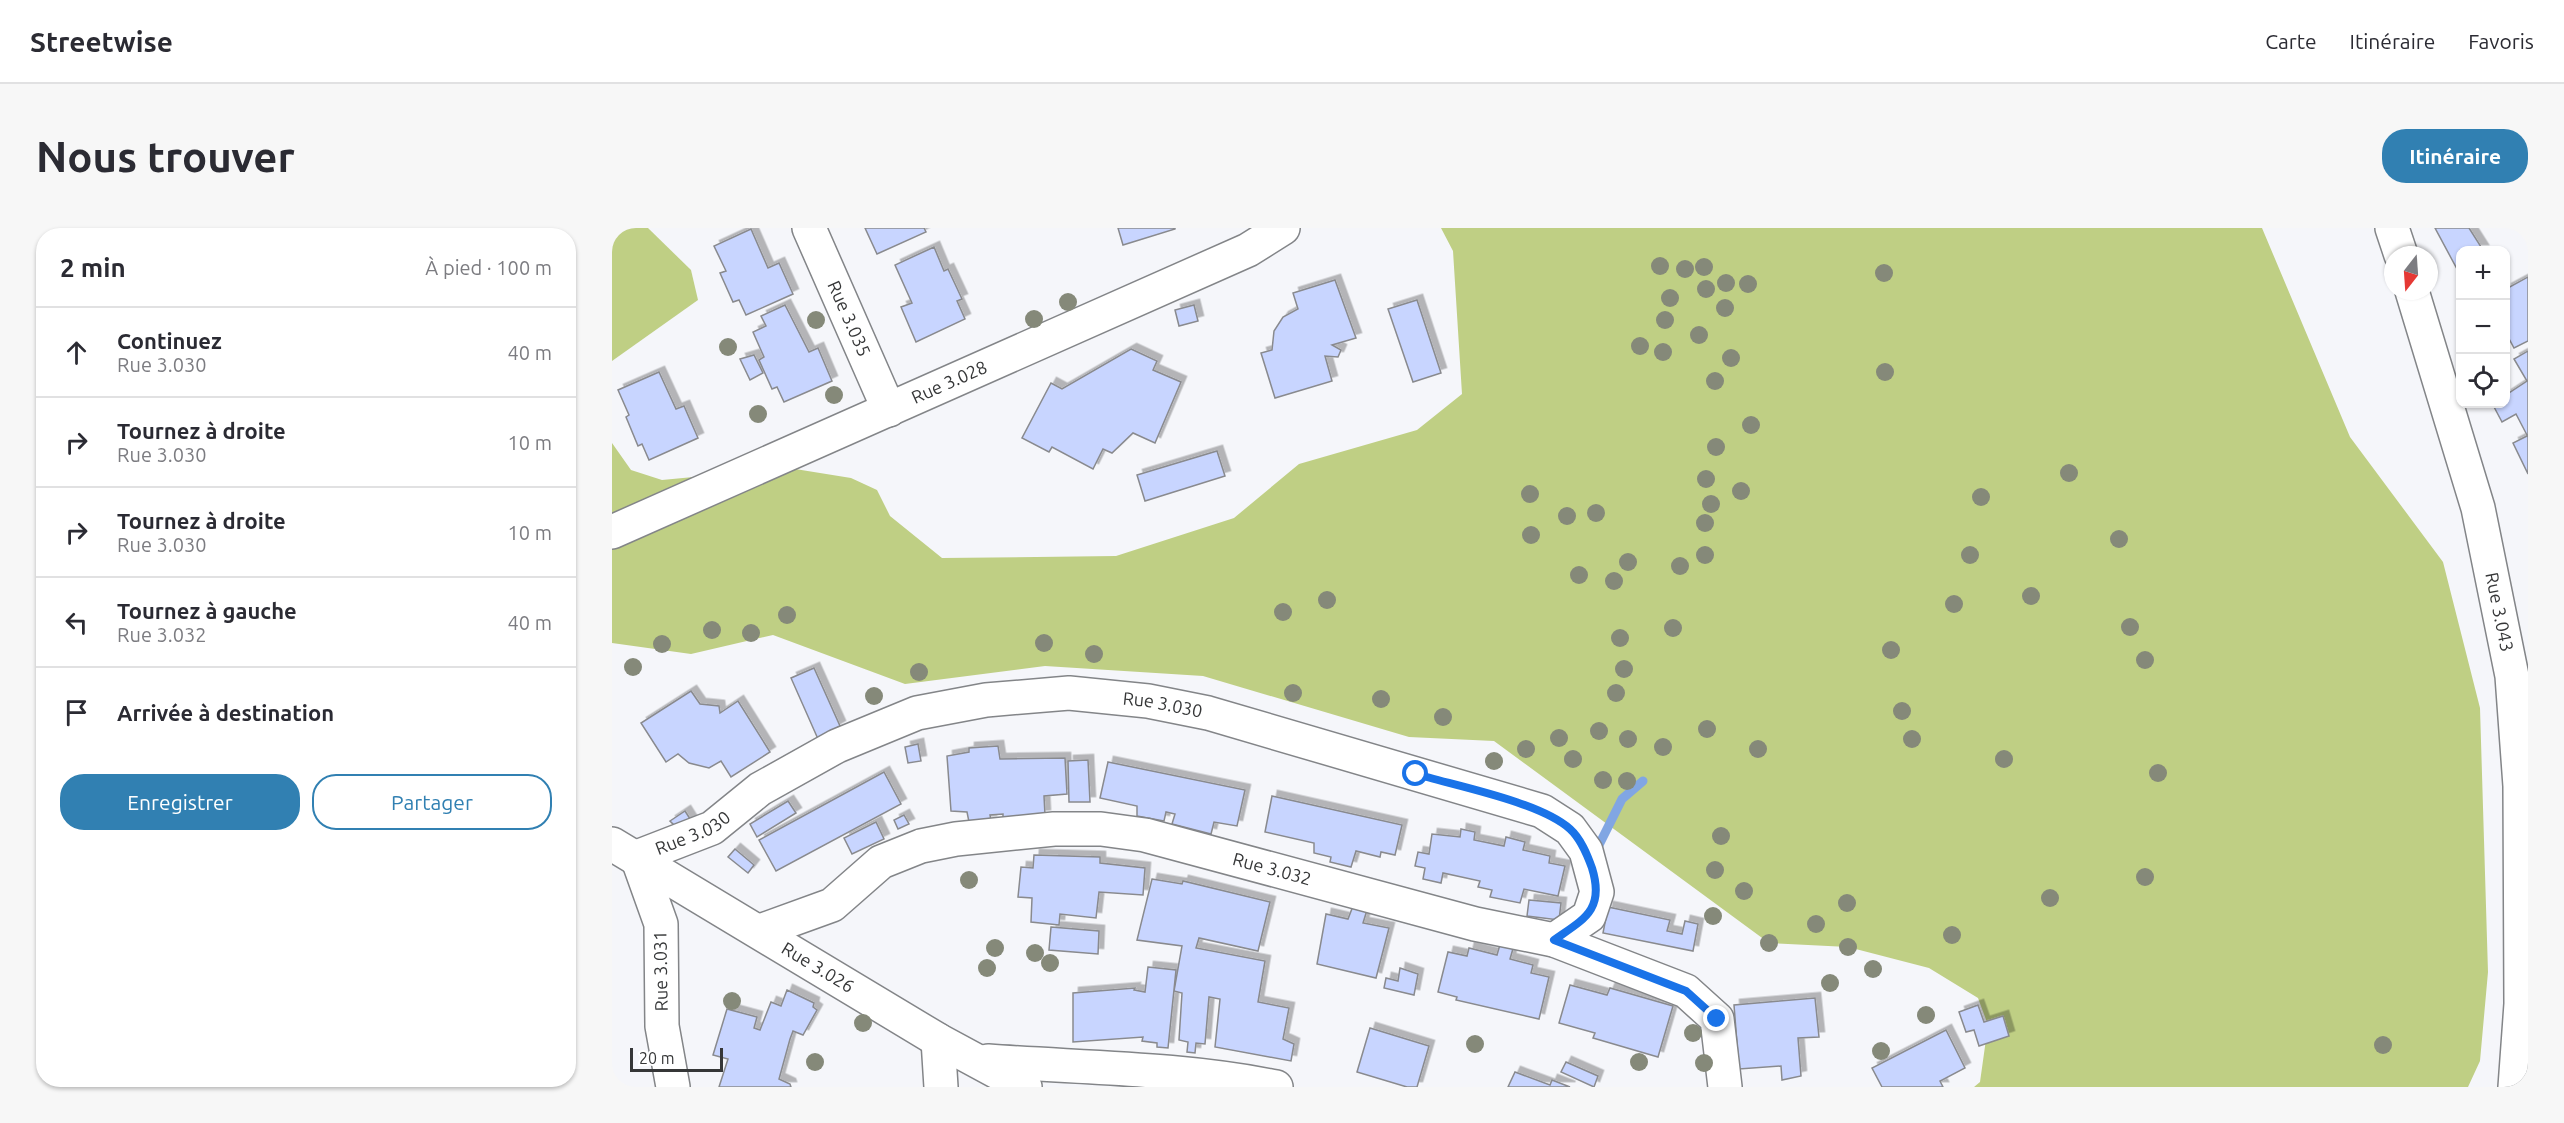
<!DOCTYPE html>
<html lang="fr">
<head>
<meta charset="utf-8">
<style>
	:root { --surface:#fff; --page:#f7f7f7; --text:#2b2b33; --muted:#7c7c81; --line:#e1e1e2; --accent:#3180b2 }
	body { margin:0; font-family:Ubuntu,sans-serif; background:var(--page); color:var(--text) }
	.controls { position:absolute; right:18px; top:18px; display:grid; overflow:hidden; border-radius:12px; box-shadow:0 2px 4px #0004 }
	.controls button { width:54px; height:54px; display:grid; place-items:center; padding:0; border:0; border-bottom:2px solid var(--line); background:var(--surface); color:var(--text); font:30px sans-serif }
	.compass { position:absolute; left:1772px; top:18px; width:54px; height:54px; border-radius:50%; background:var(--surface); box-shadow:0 2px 4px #0004; rotate:197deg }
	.scale { position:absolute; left:18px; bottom:15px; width:93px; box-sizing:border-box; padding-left:6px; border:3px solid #363738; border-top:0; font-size:16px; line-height:21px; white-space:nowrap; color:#363738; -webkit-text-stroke:4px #fff; paint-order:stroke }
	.stop { position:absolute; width:18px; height:18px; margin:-14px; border:4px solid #1a73e8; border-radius:50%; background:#fff }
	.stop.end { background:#1a73e8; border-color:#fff; box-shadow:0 2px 6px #0008 }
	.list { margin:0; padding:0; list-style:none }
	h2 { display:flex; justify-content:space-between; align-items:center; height:78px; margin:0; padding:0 24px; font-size:26px }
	h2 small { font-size:20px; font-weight:400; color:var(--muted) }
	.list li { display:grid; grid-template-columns:39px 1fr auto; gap:18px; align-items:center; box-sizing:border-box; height:90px; padding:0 24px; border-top:2px solid var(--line) }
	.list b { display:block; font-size:22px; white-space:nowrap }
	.list p { margin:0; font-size:20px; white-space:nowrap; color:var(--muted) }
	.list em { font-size:20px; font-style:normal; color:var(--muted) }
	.actions { display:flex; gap:12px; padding:18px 24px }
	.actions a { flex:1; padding:14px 0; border:2px solid var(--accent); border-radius:24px; text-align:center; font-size:21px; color:var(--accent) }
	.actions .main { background:var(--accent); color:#fff }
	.icon { flex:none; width:33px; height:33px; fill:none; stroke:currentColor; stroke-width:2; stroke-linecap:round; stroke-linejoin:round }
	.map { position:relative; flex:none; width:1916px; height:859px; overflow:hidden; border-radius:24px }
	header { display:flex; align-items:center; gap:36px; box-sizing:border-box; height:84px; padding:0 30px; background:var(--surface); border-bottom:2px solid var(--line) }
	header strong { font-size:28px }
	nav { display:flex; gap:33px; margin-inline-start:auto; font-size:21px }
	.intro { display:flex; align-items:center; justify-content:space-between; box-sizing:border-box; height:144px; padding:0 36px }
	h1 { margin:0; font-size:42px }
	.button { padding:15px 27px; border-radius:24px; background:var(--accent); color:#fff; font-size:21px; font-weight:700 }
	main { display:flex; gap:36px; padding:0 36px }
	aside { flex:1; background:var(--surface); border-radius:24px; box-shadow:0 2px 4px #0004 }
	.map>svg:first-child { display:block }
	.forest { fill:#bfcf84 }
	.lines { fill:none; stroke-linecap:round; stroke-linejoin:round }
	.stream { stroke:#81a6e3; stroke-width:9 }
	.building { fill:#c8d5ff; stroke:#898a8e; stroke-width:1.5; filter:url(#shadow) }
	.minor-casing { stroke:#838588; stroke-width:36 }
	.minor { stroke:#fff; stroke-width:33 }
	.tree { fill:#858979 }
	.route { stroke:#1a73e8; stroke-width:8 }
	.labels { text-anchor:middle; stroke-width:4.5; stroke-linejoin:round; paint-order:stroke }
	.street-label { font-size:18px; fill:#363738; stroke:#fff }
</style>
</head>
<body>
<header>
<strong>Streetwise</strong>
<nav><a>Carte</a><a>Itinéraire</a><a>Favoris</a></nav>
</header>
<div class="intro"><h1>Nous trouver</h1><a class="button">Itinéraire</a></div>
<main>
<aside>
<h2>2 min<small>À pied · 100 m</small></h2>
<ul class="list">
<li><svg class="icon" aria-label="ahead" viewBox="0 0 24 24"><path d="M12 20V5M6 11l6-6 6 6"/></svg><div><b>Continuez</b><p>Rue 3.030</p></div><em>40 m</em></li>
<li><svg class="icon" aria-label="right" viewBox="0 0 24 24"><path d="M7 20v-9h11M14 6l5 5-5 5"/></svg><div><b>Tournez à droite</b><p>Rue 3.030</p></div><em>10 m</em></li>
<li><svg class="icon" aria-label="right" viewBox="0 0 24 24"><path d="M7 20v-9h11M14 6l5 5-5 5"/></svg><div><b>Tournez à droite</b><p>Rue 3.030</p></div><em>10 m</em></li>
<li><svg class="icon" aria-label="left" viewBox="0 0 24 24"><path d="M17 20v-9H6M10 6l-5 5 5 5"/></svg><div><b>Tournez à gauche</b><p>Rue 3.032</p></div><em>40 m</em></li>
<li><svg class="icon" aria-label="arrive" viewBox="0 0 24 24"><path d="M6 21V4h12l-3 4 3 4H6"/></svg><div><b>Arrivée à destination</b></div></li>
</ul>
<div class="actions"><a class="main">Enregistrer</a><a>Partager</a></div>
</aside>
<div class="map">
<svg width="1916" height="859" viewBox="0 0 1916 859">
	<defs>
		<filter id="shadow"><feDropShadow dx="5.5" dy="-5.5" stdDeviation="0" flood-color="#0004"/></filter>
	</defs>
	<rect width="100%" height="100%" fill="#f5f6fa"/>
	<!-- forest -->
	<g class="forest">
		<path d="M0,0h36l43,42 7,30 -86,61z"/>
		<path d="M829,0h821l88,209 93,125 37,146 8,264 -8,89 -12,26h-494l6,-5 8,-57 -10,-27 -49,-30 -81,-21 -79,-4 -275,-202 -85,-4 -206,-61 -158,-10 -140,18 -132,-49 -82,19 -79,-11v-200l19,27 31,10 127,-12 62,10 26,12 13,26 52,42 174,-2 118,-38 65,-54 118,-34 45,-36 -9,-143z"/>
	</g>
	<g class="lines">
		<!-- stream -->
		<path class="stream" d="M983,625l27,-54 21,-18"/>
	</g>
	<!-- building -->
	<g class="building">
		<path d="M253,0h59l2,4 -49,22z"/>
		<path d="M506,0h57v1l-52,16z"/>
		<path d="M1823,0h34l14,22h-23v17l-3,2z"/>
		<path d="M139,1l17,39 11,-5 14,31 -47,21 -7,-15 -6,2 -13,-29 6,-2 -12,-25z"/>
		<path d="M322,19l10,24 4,-2 14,30 -5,2 8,18 -49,23 -15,-35 11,-4 -17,-38z"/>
		<path d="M1916,49v64l-14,7 -8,-15v-44z"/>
		<path d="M723,52l21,58 -24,7 9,5 -3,7 -13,-1 7,25 -57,17 -14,-45 11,-3 2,-19 9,-14 15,-8 -5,-16z"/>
		<path d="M805,72l24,73 -28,9 -25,-73z"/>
		<path d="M173,77l24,47 9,-4 14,33 -48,21 -7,-15 -5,2 -13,-29 5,-3 -11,-25 13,-6 -5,-10z"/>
		<path d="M582,77l4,16 -19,5 -4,-16z"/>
		<path d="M519,121l26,12 -4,9 28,12 -26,61 -22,-10 -21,20 -9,-4 -10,20 -41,-22 -3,5 -27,-14 29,-55 11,6z"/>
		<path d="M1916,123v86l-12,-23 -14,8 -9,-17 13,-1v-9l21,-14 -13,-22z"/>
		<path d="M142,127l9,18 -13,7 -10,-21z"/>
		<path d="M47,144l17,37 8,-3 14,32 -49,22 -7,-16 -4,2 -12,-29 3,-2 -11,-25z"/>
		<path d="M1915,208l1,1v37l-15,-31z"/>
		<path d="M605,223l8,25 -80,25 -8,-26z"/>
		<path d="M202,440l26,58 -22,13 -27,-61z"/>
		<path d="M79,463l9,13 19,2 1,7 18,-12 32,51 -39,25 -10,-16 -12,7 -20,-5 -11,-9 -12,8 -25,-39z"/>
		<path d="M306,516l3,17 -13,2 -3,-16z"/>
		<path d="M386,518l2,13 65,-1 2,36 -23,2 1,19 -42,3v-4l-13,1 1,6 -22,1 -2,-10 -16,-1 -4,-55 22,-4v-4z"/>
		<path d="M476,532l2,42h-21l-1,-41z"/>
		<path d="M496,534l137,28 -8,36 -23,-4 -3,12 -39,-10 3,-10 -9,-2 -2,9 -27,-5v-10l-37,-8z"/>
		<path d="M272,544l17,32 -125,67 -17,-31z"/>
		<path d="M660,568l130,29 -7,30 -14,-3 -1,5 -24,-6 -5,16 -21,-5 1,-5 -17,-4v-10l-49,-11z"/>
		<path d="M176,573l8,12 -39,24 -7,-13z"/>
		<path d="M73,583l7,11 -13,8 -9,-9z"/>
		<path d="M292,587l5,9 -11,5 -4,-9z"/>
		<path d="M264,594l8,17 -32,15 -8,-16z"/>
		<path d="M849,601l14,3 -1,8 30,6 2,-9 19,5 -2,8 27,6 -1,7 16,3 -7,30 -34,-7 -4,14 -30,-6 2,-7 -14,-3 2,-6 -37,-8 -2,10 -18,-4 2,-11 -10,-2 3,-14 11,2 3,-20 28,3z"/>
		<path d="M123,621l19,16 -6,8 -20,-16z"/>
		<path d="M422,627l66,2v6l45,5 -2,27 -44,-3 -3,26 -36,-4 -1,11 -28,-3 1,-24 -14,-1 3,-30 12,1z"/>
		<path d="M540,651l30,5 1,-3 87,21 -12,49 -59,-13 -3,10 69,13 -7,41 31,6 -6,31 11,5 -3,17 -76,-14 5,-48 -11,-2 -4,47 -9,-1 -1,10 -8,-1 1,-10 -9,-2 3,-47 -8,-2 8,-45 -45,-6z"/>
		<path d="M917,672l32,3 -2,17 -32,-4z"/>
		<path d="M741,678l14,4 -4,13 26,5 -13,50 -59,-14 9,-50 22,5z"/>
		<path d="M996,679l62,13 -3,11 15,3 3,-13 13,3 -5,27 -90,-18z"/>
		<path d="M439,699l48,4 -1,23 -49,-4z"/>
		<path d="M889,713l13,4 -4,14 23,6 -2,8 18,4 -10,42 -83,-19 1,-3 -19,-5 10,-40 19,4 2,-8 28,7z"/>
		<path d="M536,739l28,3 -8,78 -11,-1v-4l-15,-2 1,-4 -70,5v-49l62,-5 -1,2 11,2z"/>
		<path d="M788,740l18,6 -4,21 -30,-7 2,-10 12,3z"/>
		<path d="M958,757l37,10 3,-7 63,18 -15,51 -65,-19 2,-5 -36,-10z"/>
		<path d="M175,762l27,13 -1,4 4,3 -14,25 -10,-4 -3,8 -11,40 11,5 1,3h-72l9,-28 -15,-4 14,-46 30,8 -3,11 6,2 11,-28 10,4z"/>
		<path d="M1203,770l4,39 -21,1 3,38 -19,4 -1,-14 -42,3 -5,-64z"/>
		<path d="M1366,777l6,17 19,-6 6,20 -30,10 -5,-16 -8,2 -7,-20z"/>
		<path d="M758,800l59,18 -12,41h-10l-50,-15z"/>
		<path d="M1334,802l19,38 -25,13 3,6h-61l-10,-19z"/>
		<path d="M954,834l32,14 -4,11 -33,-15z"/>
		<path d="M903,844l35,13 2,-5 18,7h-62z"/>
	</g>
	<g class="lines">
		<defs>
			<g id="minor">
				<path id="s1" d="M197,0l80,182"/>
				<path d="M1780,0l9,27"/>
				<path id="s2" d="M1800,63l66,217 34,168 8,110 1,218 -6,83"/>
				<path id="s3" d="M0,304l636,-282 35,-22"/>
				<path id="s4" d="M0,616l326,196 87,47"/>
				<path id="s5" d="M148,703l72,-26 49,-43 40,-16 35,-7 98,-10h47l44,6 330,89 79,16 132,51 31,28 8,68"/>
				<path d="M326,812l3,47"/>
				<path d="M376,833c96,7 193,7 288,26"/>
				<path id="s6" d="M61,859l-11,-61 -1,-102 -24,-67 75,-29 48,-39 77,-43 80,-33 69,-13 83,-7 79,8 60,12 334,98 28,18 16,22 11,41 -8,24 -35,24"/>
			</g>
		</defs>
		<!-- minor casing -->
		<use href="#minor" class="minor-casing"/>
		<!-- minor -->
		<use href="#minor" class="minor"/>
	</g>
	<!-- trees -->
	<g class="tree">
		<circle cx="1048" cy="38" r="9"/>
		<circle cx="1092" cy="39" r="9"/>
		<circle cx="1073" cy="41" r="9"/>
		<circle cx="1272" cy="45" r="9"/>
		<circle cx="1114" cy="55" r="9"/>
		<circle cx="1136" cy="56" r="9"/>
		<circle cx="1094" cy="61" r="9"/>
		<circle cx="1058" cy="70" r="9"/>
		<circle cx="456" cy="74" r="9"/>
		<circle cx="1113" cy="80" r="9"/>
		<circle cx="422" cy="91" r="9"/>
		<circle cx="204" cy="92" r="9"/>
		<circle cx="1053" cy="92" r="9"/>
		<circle cx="1087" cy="107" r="9"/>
		<circle cx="1028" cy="118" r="9"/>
		<circle cx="116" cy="119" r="9"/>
		<circle cx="1051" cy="124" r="9"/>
		<circle cx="1119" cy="130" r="9"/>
		<circle cx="1273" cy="144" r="9"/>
		<circle cx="1103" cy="153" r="9"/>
		<circle cx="222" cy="167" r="9"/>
		<circle cx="146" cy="186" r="9"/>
		<circle cx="1139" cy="197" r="9"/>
		<circle cx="1104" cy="219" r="9"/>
		<circle cx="1457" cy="245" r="9"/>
		<circle cx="1094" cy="251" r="9"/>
		<circle cx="1129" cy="263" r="9"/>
		<circle cx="918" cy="266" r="9"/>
		<circle cx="1369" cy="269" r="9"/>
		<circle cx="1099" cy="276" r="9"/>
		<circle cx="984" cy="285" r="9"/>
		<circle cx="955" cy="288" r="9"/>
		<circle cx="1093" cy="295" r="9"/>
		<circle cx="919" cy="307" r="9"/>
		<circle cx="1507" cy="311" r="9"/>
		<circle cx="1093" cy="327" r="9"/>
		<circle cx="1358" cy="327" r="9"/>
		<circle cx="1016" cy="334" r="9"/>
		<circle cx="1068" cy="338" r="9"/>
		<circle cx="967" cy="347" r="9"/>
		<circle cx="1002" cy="353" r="9"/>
		<circle cx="1419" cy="368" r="9"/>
		<circle cx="715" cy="372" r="9"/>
		<circle cx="1342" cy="376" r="9"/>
		<circle cx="671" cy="384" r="9"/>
		<circle cx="175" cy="387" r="9"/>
		<circle cx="1518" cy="399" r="9"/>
		<circle cx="1061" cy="400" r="9"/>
		<circle cx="100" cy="402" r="9"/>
		<circle cx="139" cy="405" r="9"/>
		<circle cx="1008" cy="410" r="9"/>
		<circle cx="432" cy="415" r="9"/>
		<circle cx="50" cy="416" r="9"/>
		<circle cx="1279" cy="422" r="9"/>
		<circle cx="482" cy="426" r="9"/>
		<circle cx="1533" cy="432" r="9"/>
		<circle cx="21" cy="439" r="9"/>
		<circle cx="1012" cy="441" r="9"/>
		<circle cx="307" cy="444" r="9"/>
		<circle cx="681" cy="465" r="9"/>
		<circle cx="1004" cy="465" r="9"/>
		<circle cx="262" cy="468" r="9"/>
		<circle cx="769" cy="471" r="9"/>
		<circle cx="1290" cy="483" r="9"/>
		<circle cx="831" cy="489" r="9"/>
		<circle cx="1095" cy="501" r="9"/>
		<circle cx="987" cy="503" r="9"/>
		<circle cx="947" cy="510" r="9"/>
		<circle cx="1016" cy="511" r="9"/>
		<circle cx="1300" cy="511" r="9"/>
		<circle cx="1051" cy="519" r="9"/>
		<circle cx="914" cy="521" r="9"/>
		<circle cx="1146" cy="521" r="9"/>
		<circle cx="961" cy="531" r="9"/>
		<circle cx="1392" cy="531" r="9"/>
		<circle cx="882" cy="533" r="9"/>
		<circle cx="1546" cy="545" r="9"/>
		<circle cx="991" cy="552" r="9"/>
		<circle cx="1015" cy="553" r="9"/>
		<circle cx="1109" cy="608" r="9"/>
		<circle cx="1103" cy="642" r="9"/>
		<circle cx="1533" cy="649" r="9"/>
		<circle cx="357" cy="652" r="9"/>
		<circle cx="1132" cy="663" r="9"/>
		<circle cx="1438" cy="670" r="9"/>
		<circle cx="1235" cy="675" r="9"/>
		<circle cx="1101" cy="688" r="9"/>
		<circle cx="1204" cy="696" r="9"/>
		<circle cx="1340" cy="707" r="9"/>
		<circle cx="1157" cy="715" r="9"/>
		<circle cx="1236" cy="719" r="9"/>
		<circle cx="383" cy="720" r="9"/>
		<circle cx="423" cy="725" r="9"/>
		<circle cx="438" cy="735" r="9"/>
		<circle cx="375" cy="740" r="9"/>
		<circle cx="1261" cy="741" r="9"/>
		<circle cx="1218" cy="755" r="9"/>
		<circle cx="120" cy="773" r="9"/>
		<circle cx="1314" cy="787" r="9"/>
		<circle cx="251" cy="795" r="9"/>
		<circle cx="1081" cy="805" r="9"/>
		<circle cx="863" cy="816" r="9"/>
		<circle cx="1771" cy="817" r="9"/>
		<circle cx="1269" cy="823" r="9"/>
		<circle cx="203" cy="834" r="9"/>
		<circle cx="1027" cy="834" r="9"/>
		<circle cx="1092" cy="835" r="9"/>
	</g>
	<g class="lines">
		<!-- route -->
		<path class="route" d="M804,546c40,12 124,28 154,55 11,10 17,25 22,39 13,42 -8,51 -38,72l132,51 31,28"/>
	</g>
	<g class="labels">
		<!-- street labels -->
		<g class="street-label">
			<text dy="6" stroke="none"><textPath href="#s1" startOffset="99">Rue 3.035</textPath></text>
			<text dy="6" stroke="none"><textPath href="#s3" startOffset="369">Rue 3.028</textPath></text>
			<text dy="6" stroke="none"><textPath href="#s2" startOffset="333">Rue 3.043</textPath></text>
			<text dy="6" stroke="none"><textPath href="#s6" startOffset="800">Rue 3.030</textPath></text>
			<text dy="6" stroke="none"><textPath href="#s6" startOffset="296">Rue 3.030</textPath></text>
			<text dy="6" stroke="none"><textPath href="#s5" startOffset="542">Rue 3.032</textPath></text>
			<text dy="6" stroke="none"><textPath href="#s4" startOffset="240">Rue 3.026</textPath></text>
			<text transform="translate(49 743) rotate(-91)" y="6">Rue 3.031</text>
		</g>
	</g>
</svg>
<div class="controls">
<button>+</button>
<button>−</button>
<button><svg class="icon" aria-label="locate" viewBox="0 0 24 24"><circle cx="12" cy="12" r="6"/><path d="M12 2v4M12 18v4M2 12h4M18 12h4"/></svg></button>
</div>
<svg class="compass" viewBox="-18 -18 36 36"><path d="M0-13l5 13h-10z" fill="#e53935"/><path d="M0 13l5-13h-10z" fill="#7c7c81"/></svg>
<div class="scale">20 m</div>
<div class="stop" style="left:804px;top:546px"></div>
<div class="stop end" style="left:1105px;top:791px"></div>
</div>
</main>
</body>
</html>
